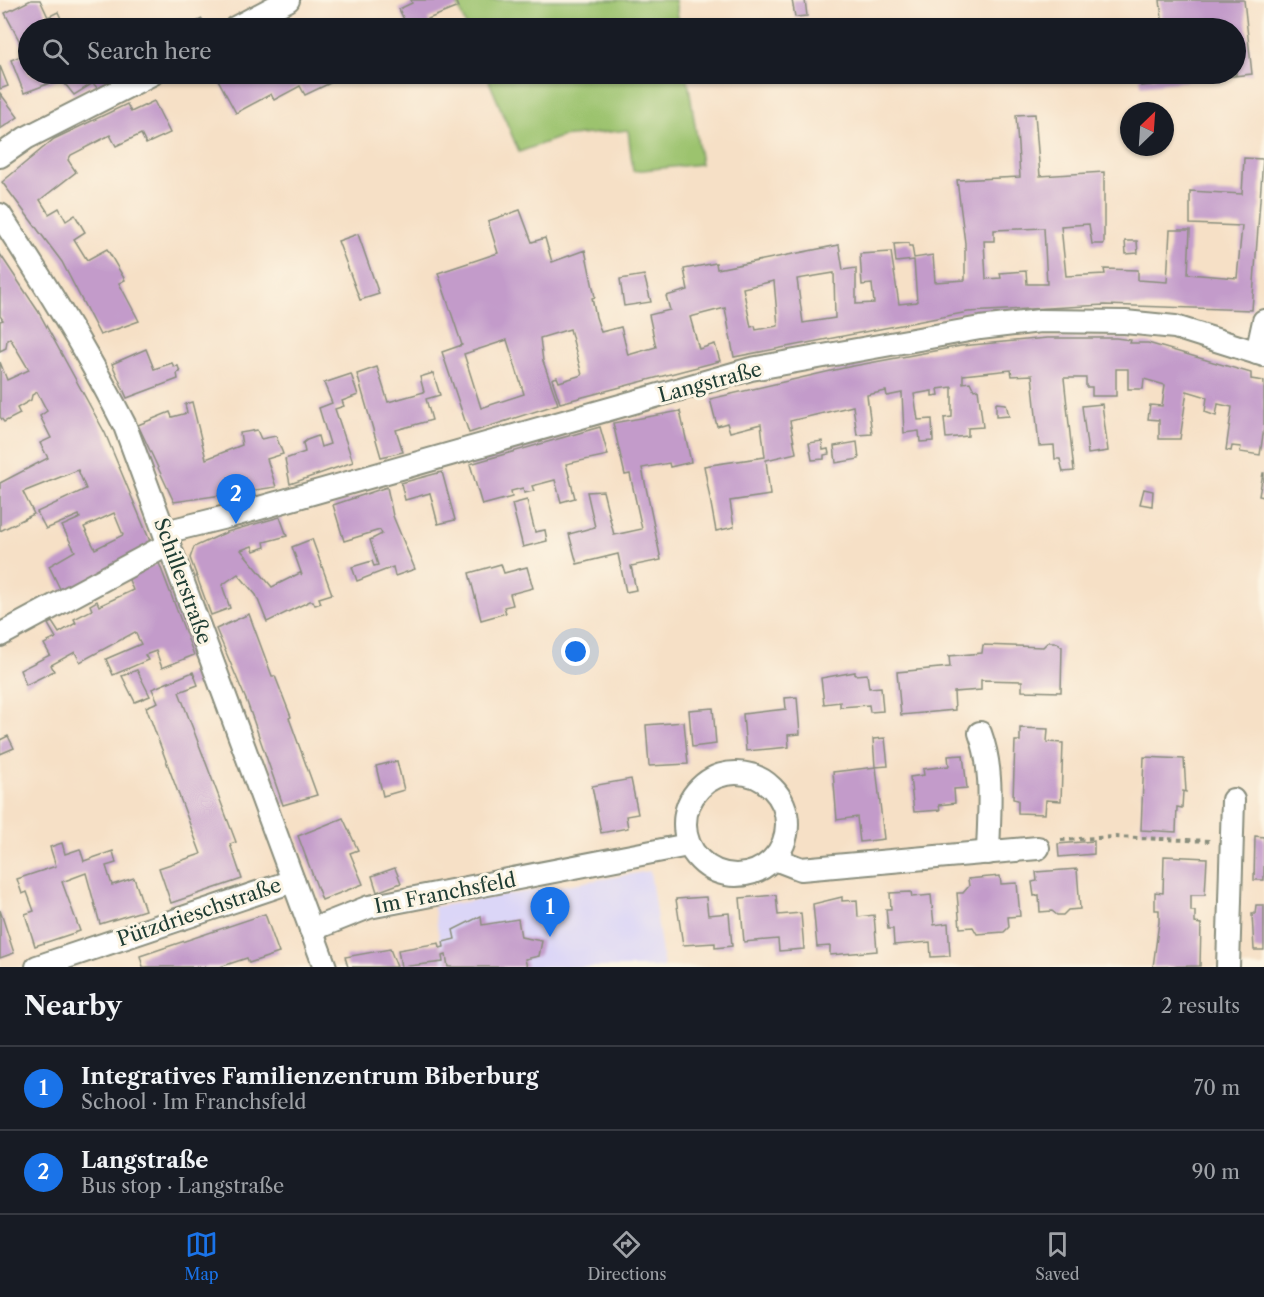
<!DOCTYPE html>
<html lang="en">
<head>
<meta charset="utf-8">
<style>
	:root { --surface:#171b24; --page:#242831; --text:#f1f3f6; --muted:#9ea1a6; --line:#363941; --accent:#1a73e8 }
	body { margin:0; font-family:"Libre Caslon Text",serif; background:var(--page); color:var(--text) }
	.compass { position:absolute; left:1120px; top:102px; width:54px; height:54px; border-radius:50%; background:var(--surface); box-shadow:0 2px 4px #0004; rotate:25deg }
	.you { position:absolute; left:576px; top:652px; width:21px; height:21px; margin:-15px; border:4px solid #fff; border-radius:50%; background:#1a73e8; box-shadow:0 0 0 9px #1a73e833 }
	.badge { display:grid; place-items:center; width:39px; height:39px; border-radius:50%; background:var(--accent); color:#fff; font-size:20px; font-weight:700 }
	.pin { position:absolute; translate:-50% -50px; filter:drop-shadow(0 2px 3px #0008) }
	.pin::after { content:''; position:absolute; top:32px; width:21px; height:18px; background:inherit; clip-path:polygon(0 0,100% 0,50% 100%) }
	.list { margin:0; padding:0; list-style:none }
	h2 { display:flex; justify-content:space-between; align-items:center; height:78px; margin:0; padding:0 24px; font-size:26px }
	h2 small { font-size:20px; font-weight:400; color:var(--muted) }
	.list li { display:grid; grid-template-columns:39px 1fr auto; gap:18px; align-items:center; box-sizing:border-box; height:84px; padding:0 24px; border-top:2px solid var(--line) }
	.list b { display:block; font-size:22px; white-space:nowrap }
	.list p { margin:0; font-size:20px; white-space:nowrap; color:var(--muted) }
	.list em { font-size:20px; font-style:normal; color:var(--muted) }
	.icon { flex:none; width:33px; height:33px; fill:none; stroke:currentColor; stroke-width:2; stroke-linecap:round; stroke-linejoin:round }
	.map { position:relative; flex:none; width:1264px; height:967px; overflow:hidden }
	.search { position:absolute; background:var(--surface); box-shadow:0 2px 4px #0004; left:18px; right:18px; top:18px; height:66px; display:flex; align-items:center; gap:15px; box-sizing:border-box; padding:0 21px; border-radius:33px; color:var(--muted); font-size:22px }
	.sheet { height:246px; background:var(--surface) }
	nav { display:flex; justify-content:space-around; align-items:center; box-sizing:border-box; height:84px; border-top:2px solid var(--line); background:var(--surface); font-size:16px; color:var(--muted) }
	nav a { display:grid; justify-items:center; gap:3px }
	nav .on { color:var(--accent) }
	.map>svg:first-child { display:block }
	.built { fill:#dbd6f7 }
	.green { fill:#9cc36e; stroke:#5e8051; stroke-width:1.5 }
	.building { fill:#c39bca; fill-rule:evenodd }
	.lines { fill:none; stroke-linecap:round; stroke-linejoin:round }
	.minor-casing { stroke:#8a8e7d; stroke-width:26 }
	.path { stroke:#8a8e7d; stroke-width:4; stroke-dasharray:4.5 4.5; stroke-linecap:butt }
	.minor { stroke:#fff; stroke-width:22 }
	.labels { text-anchor:middle; stroke-width:6; stroke-linejoin:round; paint-order:stroke }
	.street-label { font-size:20px; fill:#1f3d34; stroke:#fcf5e5 }
</style>
</head>
<body>
<div class="map">
<svg width="1264" height="967" viewBox="0 0 1264 967">
	<rect width="100%" height="100%" fill="#fcf5e5"/>
	<filter id="ink" filterUnits="userSpaceOnUse"><feTurbulence type="fractalNoise" baseFrequency=".0167" numOctaves="2"/><feDisplacementMap in="SourceGraphic" scale="12" xChannelSelector="R" yChannelSelector="G"/><feConvolveMatrix kernelMatrix="1 2 1 2 8 2 1 2 1" color-interpolation-filters="sRGB"/></filter>
	<filter id="wash" filterUnits="userSpaceOnUse"><feTurbulence type="fractalNoise" baseFrequency=".008" numOctaves="4" result="noise"/><feDisplacementMap in="SourceGraphic" scale="24" xChannelSelector="R" yChannelSelector="G"/><feGaussianBlur stdDeviation="1.35" result="paint"/><feColorMatrix in="noise" values="0 0 0 0 0 0 0 0 0 0 0 0 0 0 0 0 0 1.4 0 .05"/><feComposite in="paint" operator="in"/></filter>
	<g filter="url(#wash)">
		<rect width="100%" height="100%" fill="#f6e0c6"/>
		<!-- built -->
		<path class="built" d="M650,871l14,96h-220l-10,-60z"/>
		<!-- green -->
		<g class="green">
			<path d="M455,0h220l5,28h-213z"/>
			<path d="M486,74h201l14,90 -68,7 -5,-41 -67,7 -42,15z"/>
		</g>
		<g id="blocks">
			<!-- building -->
			<g class="building">
				<path d="M31,0h9l8,17 10,-5 5,11 -10,5h-25v13l-7,3 -16,-31z"/>
				<path d="M411,0h44l3,7 -30,12 4,9h-24l-9,-19 13,-6z"/>
				<path d="M792,0h13l2,16 -12,1z"/>
				<path d="M1160,0h84l8,74 -111,12 -1,-10 11,-2v4l4,-1v-3h81v-46h-27v-5l-46,5z"/>
				<path d="M202,19l5,9h-23z"/>
				<path d="M26,54l2,20 6,2 87,-2 2,3 -24,13 -6,-7 -19,12 -13,-16 -37,14 -13,-33z"/>
				<path d="M0,66l8,20 -8,3z"/>
				<path d="M215,74h129l1,2 -40,19 -5,-9 -26,14 -3,-6 -35,19z"/>
				<path d="M0,93l18,24 -18,12z"/>
				<path d="M154,101l16,32 -24,11 -5,-10 -25,12 -6,-11 -39,20 -3,5 8,12 -36,28 9,14 10,-6 7,13 9,-6 10,17 -11,7 13,21 20,-11 18,31 -6,3 20,38 -39,14 -38,-73 -60,-80 52,-43 73,-35 4,8z"/>
				<path d="M1035,114l5,62 64,-4v72h-12l-3,-20 -28,2 5,50 39,-2 -1,-5 34,1v10l29,2 3,-52h20l-2,44 49,4 5,-52 -52,-2v-33l52,3 2,-36 19,1 -11,151 -147,-5 -137,7 -234,45 -9,-49 -35,9 9,32 16,-5 5,17 -160,42 -8,-24 5,-2 2,5 23,-7 -12,-46 -30,9 3,23 15,43 -89,29 -27,-81 20,-7 -24,-72 60,-20 -10,-32 32,-11 12,32 13,-4 7,24 33,-12 10,47 -3,1 4,19 5,15 20,-5 7,28 28,-8 -7,-32 21,-5 -4,-14 22,-6 -4,-21 32,-6 1,6 122,-24 4,25 13,-2v36l18,-1 -2,-19 -10,1 -2,-31 31,-2 8,52 18,-2 -3,-42 -18,2 -2,-18 15,-1v3h3l2,12 19,-3 2,27 30,-2v-37l-8,-63 63,-3 -4,-62zM1044,228l3,56h-20l-1,-13 -26,2 1,5 -15,1 -2,-38h10v-11zM834,273l1,45 -32,5 -6,-44zM774,281l4,45 -22,4 -1,-4 -4,1 -8,-39zM507,340l17,54 -43,14 -17,-54z"/>
				<path d="M358,234l21,60 -19,6 -22,-59z"/>
				<path d="M1125,241h12l1,12 -12,1z"/>
				<path d="M0,254l38,57 67,122 47,113 -89,49 -14,-29 26,-15 -13,-25 18,-8 -1,-3 -33,14 -9,-17 49,-23 -8,-19 -55,22 11,22 -34,17v-48l48,-25 -8,-15 11,-5 -11,-22 7,-5 -10,-19 -5,3 -1,5 -14,8 3,6 -16,8 -4,-5v-55l7,18 22,-10 -19,-32 -3,2 -1,8 -6,3v-30l3,-1 -3,-4zM114,513l9,22 -28,14 -11,-22z"/>
				<path d="M644,275l7,27 -27,4 -4,-27z"/>
				<path d="M1047,338h69l15,2 -1,3h18l103,30v6l13,2v47l-4,27 -20,-3 1,-5 -9,-1 -1,5 -5,-1 6,-43 -14,-3 -2,12 -11,-4 2,-15 -20,-6 -7,48h-21v-19l-11,-1 2,-14 12,1 3,-21 -21,-6 -1,10h-15v-20h-12v27h-24v-9h-6v-9h-22l10,93 -11,1 -3,-13h-5l-1,-14 -15,1 -7,-71 -20,1 -1,-6 -48,5v8l7,-1 4,8 4,-1 5,38 -15,1v8l-22,2 -2,-20 8,-1v-30l-14,2 1,6 -7,1v-5l-18,3 4,26 14,-1 1,22 -13,1 -1,-11 -15,2 -2,-40 -15,3 -1,-5 -19,4 5,39 -15,1 -4,-29 -63,15 6,32 -30,7 4,35 -40,6 4,26 -18,4 -12,-65 61,-9 -4,-33 -31,8 -3,-9 -10,3 -7,-27 138,-32 113,-21z"/>
				<path d="M146,349l8,20 18,-6 2,4 4,-1 2,6 -3,1 1,6 -51,19 -15,-34z"/>
				<path d="M377,367l11,35 36,-10 -4,-15 13,-4 7,22 -14,4 6,21 -36,10 7,22 -22,5 -24,-83z"/>
				<path d="M351,374l7,21 -16,6 2,5 -9,3 18,53 -63,22 -5,-25 20,-7 -2,-9 4,-3 11,-4 3,11 9,-3 -11,-36 13,-5 -8,-20z"/>
				<path d="M192,402l14,57 36,-14 -2,-12 17,-3 4,9 15,-3 7,18 -16,5 9,28 -102,15 -36,-77 32,-13 2,5 15,-4 -2,-9z"/>
				<path d="M996,403l10,1 3,12 -13,1z"/>
				<path d="M1102,404l6,47 -20,3 -6,-48z"/>
				<path d="M680,411l11,51 -21,5 -1,-4 -27,5 19,92 -30,6 5,24 -10,2 -8,-38 -41,10 -8,-30 26,-7 -8,-35 16,-1 11,44 28,-6 -12,-55 -5,1 -12,-52z"/>
				<path d="M600,427l8,28 -42,9 9,34 -14,4 -6,-22 -23,6 2,5 -10,2 -1,-5 -12,3 1,6 -30,8 -12,-41z"/>
				<path d="M822,441l1,9 5,-1 1,5 -5,1v4l-12,1 -3,-17z"/>
				<path d="M857,442l2,17 -23,4 -2,-17z"/>
				<path d="M442,472l13,48 -17,4 -8,-31 -25,7 -4,-17z"/>
				<path d="M1263,473h1v24l-5,-1z"/>
				<path d="M387,487l6,29 22,53 -20,7 -2,-9 -36,14 -5,-14 20,-6 2,5 4,-1 -8,-25 12,-6 -2,-4 -36,11 -11,-36z"/>
				<path d="M1144,489l9,2 -1,15 -12,-2z"/>
				<path d="M527,500l8,32 10,-2 2,11 -24,6 -11,-43z"/>
				<path d="M280,517l7,19 -23,6 1,5 -11,4 -2,-5 -11,4 31,37 28,-14 2,2 -10,-28 20,-8 20,55 -13,4 2,5 -6,2 -2,-4h-3l-43,21 -11,-27 -18,-21 -16,11 8,23 -19,7 -21,-57 4,-11 33,-15z"/>
				<path d="M159,563l35,92 -32,13 -6,-17 -11,4 3,5 -35,15 -7,-16 35,-15 -6,-12 -55,30 -5,-10 -24,13 3,6 -28,14 -6,-15 30,-15 -6,-11 12,-6 -8,-14 4,-2 7,11 17,-10 -2,-4 18,-9 -2,-5 7,-4 2,5 34,-16 -6,-15z"/>
				<path d="M501,564l3,9 23,-6 6,21 -23,6 3,11 -9,2 2,6 -25,7 -12,-47z"/>
				<path d="M249,614l23,62h3l16,41 -2,1 28,77 -34,10 -36,-103 -31,-73z"/>
				<path d="M1048,642h7l7,5 -1,45 -39,-1v-10l-41,-1v10l-27,2 1,18 -54,5 -4,-43 53,-5 -1,-11 33,-3 1,-8 60,2z"/>
				<path d="M137,670l13,26 -15,6 -13,-26z"/>
				<path d="M193,672l5,13 -19,7 57,150 -6,2 12,35 -71,24 -12,-35 42,-14 -55,-147 12,-5 -6,-13z"/>
				<path d="M855,672v3l12,-1 2,14 12,-1 2,24 -13,1 -1,-7 -29,2v-5l-16,2 -3,-26z"/>
				<path d="M797,697l3,37 -12,1 1,12 -43,4 -3,-37 43,-5 -1,-11z"/>
				<path d="M713,708l3,36 -24,3 -3,-37z"/>
				<path d="M684,722l4,42 -39,2 -3,-41z"/>
				<path d="M1020,728l28,1 -1,13 16,1 -2,58 -15,-1 -1,14 -27,-1v-13l-5,-1 2,-58h5z"/>
				<path d="M8,736l6,12 -14,6v-14z"/>
				<path d="M885,738l3,28 -13,1 -2,-28z"/>
				<path d="M963,755l4,33 -13,1 1,14 -16,2 1,5 -26,2 -4,-35 14,-2 -1,-6 26,-3 -1,-10z"/>
				<path d="M1144,757l40,2 2,33 -3,-1 -1,17 -5,-1 -1,25 -35,-2z"/>
				<path d="M397,761l7,29 -21,6 -7,-30z"/>
				<path d="M876,767l8,72 -24,3 -3,-25 -20,3 -4,-48z"/>
				<path d="M631,779l7,35 -12,2 2,12 -27,5 -9,-47z"/>
				<path d="M343,818l15,32 -8,3 13,31 -41,16 -24,-64z"/>
				<path d="M1255,836l9,1v43h-10z"/>
				<path d="M1094,841v13l-35,3 -1,-13z"/>
				<path d="M62,843l3,11 15,-5 4,12 29,-10 3,12 -10,3 6,19 22,-7 11,32 -45,14 -14,-51 -24,9 18,49 -45,15 -10,-32 9,-3 -7,-19 -5,2 -5,-15 39,-13 -6,-19z"/>
				<path d="M1164,856l43,2 -2,37h-14v16h4v12l6,1 -1,42 -47,1 6,-45v-12h-4v-18l8,1z"/>
				<path d="M395,868l6,15 -24,9 -5,-16z"/>
				<path d="M1077,869l3,40 -12,1 -5,5h-6l-5,-4 -12,1 -1,-17 -5,1 -2,-14 5,-1 -1,-9z"/>
				<path d="M1000,876l1,8 16,-1 3,33 -12,1 1,10 -5,5 -27,2 -4,-7 -13,1 -3,-35h6l6,-7 -1,-7z"/>
				<path d="M911,892l1,5 19,-2 3,30 14,-2 2,33 -19,1 -1,-15 -36,3 -1,-16h-5l-2,-20h5l-1,-16z"/>
				<path d="M776,895l2,20 23,-2 3,36 -25,2 -1,-12 -34,3 -4,-44z"/>
				<path d="M706,897l2,18 21,-2 3,33 -17,2v-5l-32,2 -7,-46z"/>
				<path d="M842,897v4l15,-1 1,17 16,-2 3,36 -47,4v-9l-13,1 -4,-43z"/>
				<path d="M1256,905h8v45h-10l-2,-36h3z"/>
				<path d="M0,910l14,43 -14,5z"/>
				<path d="M265,914l14,39 -30,10 -2,-5 -27,9h-77l-3,-11z"/>
				<path d="M481,916l1,9 36,-6 3,18 21,4 -3,15 -14,3 2,8h-79l-2,-12 -4,1 1,6 -42,5 -3,-17 41,-7 1,5 4,-1 -1,-5 12,-3 -2,-9z"/>
				<path d="M390,949l7,18h-49l-3,-10z"/>
			</g>
		</g>
	</g>
	<g filter="url(#ink)">
		<use href="#blocks" fill-opacity="0" stroke="#8a8e7d" stroke-width="1.5"/>
		<g class="lines">
			<defs>
				<g id="minor">
					<path d="M235,28l53,-28"/>
					<path d="M0,156l26,-18 126,-64"/>
					<path d="M0,215c45,68 88,138 125,211l200,541"/>
					<path d="M1257,353l7,-32"/>
					<path d="M165,532l73,-18 513,-145 229,-41 60,-7 85,1 50,5 89,28"/>
					<path d="M0,635l169,-91"/>
					<path d="M980,733c14,38 9,80 8,120"/>
					<circle cx="736" cy="824" r="51"/>
					<path d="M775,859l26,10 237,-21"/>
					<path d="M311,930l58,-23 319,-62"/>
					<path d="M37,967l256,-86"/>
					<path d="M1228,967l5,-167"/>
				</g>
			</defs>
			<!-- minor casing -->
			<use href="#minor" class="minor-casing"/>
			<!-- path -->
			<path class="path" d="M1061,840l54,-3 95,4"/>
			<!-- minor -->
			<use href="#minor" class="minor"/>
		</g>
	</g>
	<g class="labels">
		<!-- street labels -->
		<g class="street-label">
			<text transform="translate(710 382) rotate(-15)" y="7">Langstraße</text>
			<text transform="translate(183 581) rotate(70)" y="7">Schillerstraße</text>
			<text transform="translate(445 893) rotate(-11)" y="7">Im Franchsfeld</text>
			<text transform="translate(199 912) rotate(-19)" y="7">Pützdrieschstraße</text>
		</g>
	</g>
</svg>
<svg class="compass" viewBox="-18 -18 36 36"><path d="M0-13l5 13h-10z" fill="#e53935"/><path d="M0 13l5-13h-10z" fill="#9ea1a6"/></svg>
<div class="you"></div>
<div class="pin badge" style="left:550px;top:937px">1</div>
<div class="pin badge" style="left:236px;top:524px">2</div>
<div class="search"><svg class="icon" aria-label="search" viewBox="0 0 24 24"><circle cx="10" cy="10" r="6"/><path d="M15 15l6 6"/></svg>Search here</div>
</div>
<section class="sheet">
<h2>Nearby<small>2 results</small></h2>
<ul class="list">
<li><span class="badge">1</span><div><b>Integratives Familienzentrum Biberburg</b><p>School · Im Franchsfeld</p></div><em>70 m</em></li>
<li><span class="badge">2</span><div><b>Langstraße</b><p>Bus stop · Langstraße</p></div><em>90 m</em></li>
</ul>
</section>
<nav>
<a class="on"><svg class="icon" aria-label="map" viewBox="0 0 24 24"><path d="M3 6l6-2 6 2 6-2v14l-6 2-6-2-6 2zM9 4v14M15 6v14"/></svg>Map</a>
<a><svg class="icon" aria-label="directions" viewBox="0 0 24 24"><path d="M12 3l9 9-9 9-9-9zM9 14v-3h6M13 9l2 2-2 2"/></svg>Directions</a>
<a><svg class="icon" aria-label="saved" viewBox="0 0 24 24"><path d="M7 4h10v16l-5-4-5 4z"/></svg>Saved</a>
</nav>
</body>
</html>
